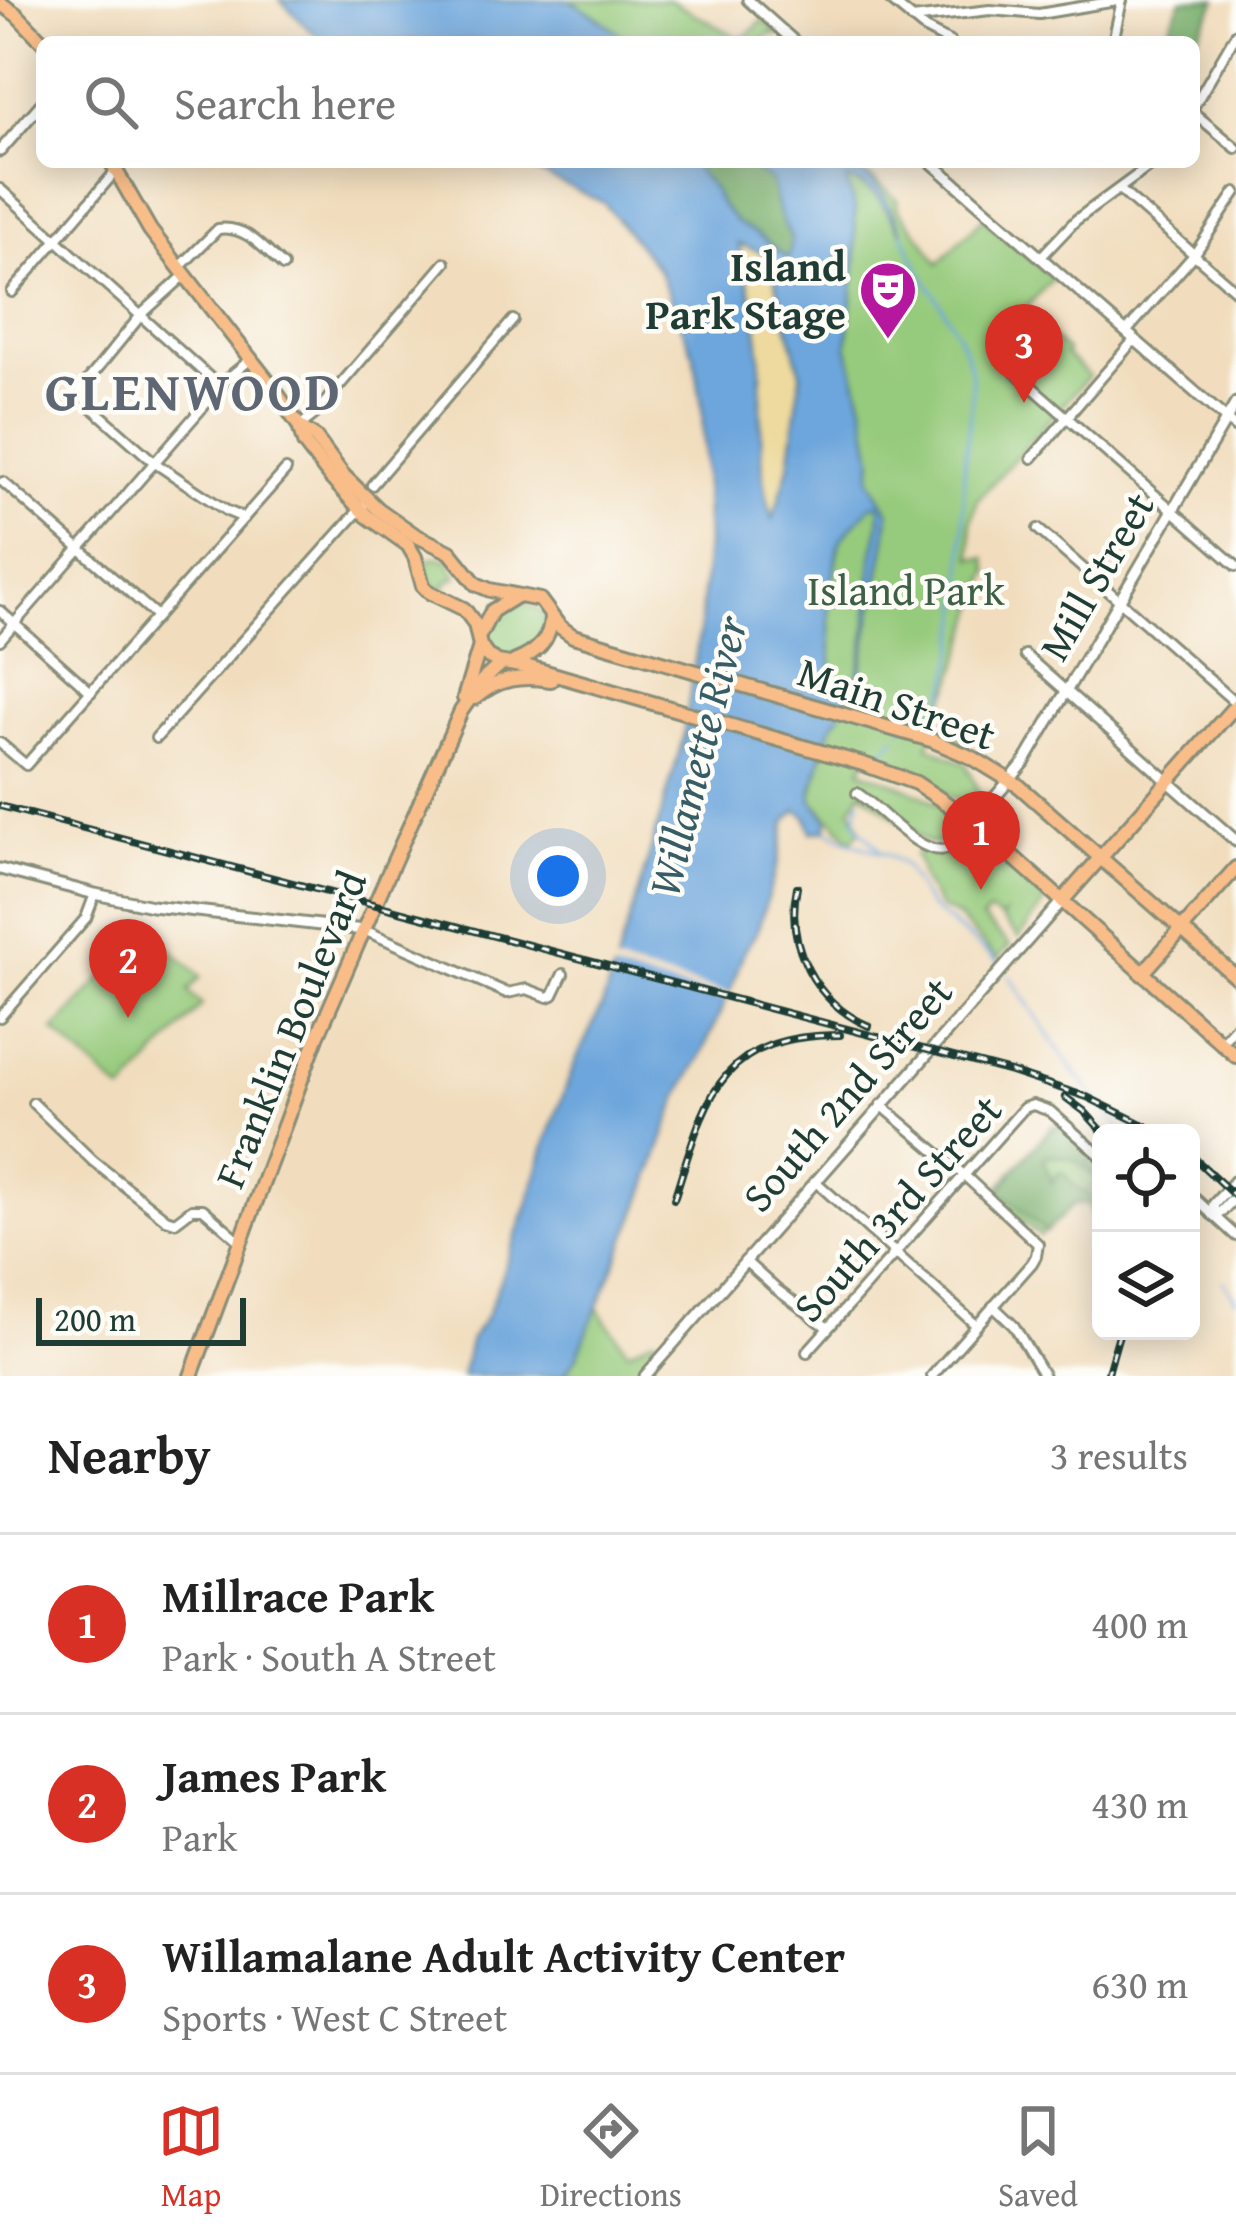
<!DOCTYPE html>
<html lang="en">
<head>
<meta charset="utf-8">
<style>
	:root { --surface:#fff; --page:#f2f2f2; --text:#222; --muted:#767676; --line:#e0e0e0; --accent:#d93025 }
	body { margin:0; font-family:"Gentium Book Plus",serif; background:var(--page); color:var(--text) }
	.controls { position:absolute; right:36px; bottom:36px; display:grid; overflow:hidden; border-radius:18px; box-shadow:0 6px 30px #0003 }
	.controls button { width:108px; height:108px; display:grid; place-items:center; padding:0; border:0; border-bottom:3px solid var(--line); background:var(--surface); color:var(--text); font:60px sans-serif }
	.scale { position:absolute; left:36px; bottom:30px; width:210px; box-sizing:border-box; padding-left:12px; border:6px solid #1f3d34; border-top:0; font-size:33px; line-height:42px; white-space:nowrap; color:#1f3d34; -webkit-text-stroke:9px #fdfcf7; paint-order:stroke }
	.you { position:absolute; left:558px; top:876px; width:42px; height:42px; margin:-30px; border:9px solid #fff; border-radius:50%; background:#1a73e8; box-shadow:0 0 0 18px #1a73e833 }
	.badge { display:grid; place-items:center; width:78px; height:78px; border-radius:50%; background:var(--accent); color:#fff; font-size:39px; font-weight:700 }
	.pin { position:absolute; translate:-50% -99px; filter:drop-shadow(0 3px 6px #0008) }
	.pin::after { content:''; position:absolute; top:63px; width:42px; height:36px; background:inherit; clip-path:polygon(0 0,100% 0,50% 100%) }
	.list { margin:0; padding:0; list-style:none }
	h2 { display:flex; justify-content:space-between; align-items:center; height:156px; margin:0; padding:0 48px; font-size:51px }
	h2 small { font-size:39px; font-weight:400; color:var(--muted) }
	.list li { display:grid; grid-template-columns:78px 1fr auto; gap:36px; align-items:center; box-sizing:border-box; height:180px; padding:0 48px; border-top:3px solid var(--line) }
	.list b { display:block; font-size:45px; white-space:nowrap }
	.list p { margin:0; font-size:39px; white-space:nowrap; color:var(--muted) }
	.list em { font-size:39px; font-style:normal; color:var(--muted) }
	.icon { flex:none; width:66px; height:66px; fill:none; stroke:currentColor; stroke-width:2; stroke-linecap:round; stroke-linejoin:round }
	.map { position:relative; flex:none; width:1236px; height:1376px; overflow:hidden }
	.search { position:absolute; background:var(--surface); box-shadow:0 6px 30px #0003; left:36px; right:36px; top:36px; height:132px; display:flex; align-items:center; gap:30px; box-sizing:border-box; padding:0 42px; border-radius:18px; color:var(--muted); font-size:45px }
	.sheet { height:696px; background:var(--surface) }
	nav { display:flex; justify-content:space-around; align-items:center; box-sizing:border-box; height:168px; border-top:3px solid var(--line); background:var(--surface); font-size:33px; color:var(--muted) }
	nav a { display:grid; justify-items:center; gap:6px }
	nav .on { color:var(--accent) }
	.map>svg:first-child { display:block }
	.green { fill:#96ca7b; stroke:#5a8458; stroke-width:3 }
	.forest { fill:#78ae6b; stroke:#4c7650; stroke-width:3 }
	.sand { fill:#eeda9e; stroke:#868c69; stroke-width:3 }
	.water { fill:#6da6dc; stroke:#467288; stroke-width:3; fill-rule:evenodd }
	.pier { fill:#f1ddbd }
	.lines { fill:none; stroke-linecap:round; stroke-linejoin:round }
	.stream { stroke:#6da6dc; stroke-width:3 }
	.minor-casing { stroke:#888d78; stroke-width:14 }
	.tertiary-casing { stroke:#888d78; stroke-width:15 }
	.primary-casing { stroke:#888d78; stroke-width:18 }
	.minor { stroke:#fff; stroke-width:8 }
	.tertiary { stroke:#fff; stroke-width:9 }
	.primary { stroke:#f8bd89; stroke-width:12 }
	.rail-casing { stroke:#1f3d34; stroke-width:8 }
	.rail { stroke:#fdfcf7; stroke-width:3; stroke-dasharray:9; stroke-linecap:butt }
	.labels { text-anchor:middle; stroke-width:9; stroke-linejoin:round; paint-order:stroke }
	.poi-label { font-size:42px; font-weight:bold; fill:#1f3d34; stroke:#fdfcf7; text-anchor:end }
	.street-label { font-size:42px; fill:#1f3d34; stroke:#fdfcf7 }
	.park-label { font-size:42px; fill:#3d6046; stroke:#fdfcf7 }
	.water-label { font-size:45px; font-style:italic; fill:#365c66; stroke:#fdfcf7 }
	.district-label { font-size:54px; font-weight:bold; letter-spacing:3px; fill:#5e6773; stroke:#fdfcf7 }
</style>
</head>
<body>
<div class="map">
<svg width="1236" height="1376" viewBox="0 0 1236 1376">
	<rect width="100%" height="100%" fill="#fdfcf7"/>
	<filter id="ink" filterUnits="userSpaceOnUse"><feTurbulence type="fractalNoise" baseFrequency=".00833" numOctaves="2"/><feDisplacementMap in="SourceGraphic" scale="24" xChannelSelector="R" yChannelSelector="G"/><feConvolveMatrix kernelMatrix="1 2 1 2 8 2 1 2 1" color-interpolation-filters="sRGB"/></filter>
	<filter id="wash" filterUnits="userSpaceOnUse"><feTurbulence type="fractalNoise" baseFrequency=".004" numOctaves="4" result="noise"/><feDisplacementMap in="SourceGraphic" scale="48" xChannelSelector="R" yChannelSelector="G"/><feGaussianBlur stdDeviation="2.7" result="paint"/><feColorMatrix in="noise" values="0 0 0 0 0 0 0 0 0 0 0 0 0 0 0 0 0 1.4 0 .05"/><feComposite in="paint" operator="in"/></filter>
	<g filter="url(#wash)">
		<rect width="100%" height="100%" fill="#f1ddbd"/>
		<!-- green -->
		<g class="green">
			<path d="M569,0h100l70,38 9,-3 15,-15 15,13 -2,2 -5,-2 -9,9h-132l-34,-26z"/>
			<path d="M840,168c29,5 37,12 57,32v8l27,33 14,23 45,-46 70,60 -30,33 44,40 -2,3 24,22 -111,123 -7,22 1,37h14l3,14 -37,112 -9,19 -10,11 36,31 -2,2 -34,-12 -5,11 38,18 15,33 -10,12c-35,-25 -66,-36 -106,-49l-4,10c28,12 88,28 99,59l-17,15 -15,-1 -66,-52 -11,17 10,21 -9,12 -40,-42 21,-96 -4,-101 35,-194 -17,-62 9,-85 -1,-53z"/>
			<path d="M434,557l13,2 10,18 -10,5 -1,5h-10l-8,-8 -2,-17z"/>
			<path d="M519,603c74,10 -37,97 -32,26l5,-2c7,-14 10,-20 27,-24z"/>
			<path d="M974,840l72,61 -27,37 -17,-18 2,-5 -4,3 -11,-6 -7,7 28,26 -12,14 -41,-42 -18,-10 -17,-29 -2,-12 -5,-11 5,-6c28,14 33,-2 54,-9z"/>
			<path d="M148,928l53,49 -13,14 14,14 -79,88 -69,-62z"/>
			<path d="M1053,1125l48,42v11l-61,58 -48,-41z"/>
			<path d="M596,1306l32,45 26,-13 8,5 -27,33h-72l14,-20z"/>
		</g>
		<!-- forest -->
		<g class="forest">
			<path d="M1182,0h35l-23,42h-32z"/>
			<path d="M690,162h52l29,19 8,33 12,24 -2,21 -32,-25 -20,-11 -17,-19 -8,-16z"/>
			<path d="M1060,1125l41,35v24c-15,-18 -29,-30 -54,-28l-3,4 8,23 4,-8 6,-3 15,16 13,8 11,-12v57l-12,-37h-15l-28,28 -45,-41c15,-25 35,-50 59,-66z"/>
		</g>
		<!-- sand -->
		<path class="sand" d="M738,243l30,11 33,119 -12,94 -16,55 -10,-41 -3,-60 1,-50 -5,-56z"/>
		<!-- water -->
		<g class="water">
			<path d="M280,0h289l27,16 34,26h-307z"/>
			<path d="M516,162h174l22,26 8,16 17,19 20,11 32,25 2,-21 -12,-24 -8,-33 -29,-19h93l8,10c7,0 14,-1 20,2 17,8 32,43 40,59 -18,-22 -26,-49 -57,-53l9,28 1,53 -9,85 17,62 9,52 -3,19 19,33 -3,27 -29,154 -10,4 1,6 -18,26 -18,61v9l16,20 -1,11 -15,2 -6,-16 -9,-6 -11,12 -8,41 -21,68 -13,20 -11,32 -31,71 -23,42 -39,109 -63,151 -14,20h-102l10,-37 16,-24 41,-110 18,-63 30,-82 27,-56 40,-127 40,-138 17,-111 7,-84 -5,-138 -8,-51 -36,-86 -54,-66zM738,244l30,10 33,119 -12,94 -16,52c-16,-48 -11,-97 -12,-147 -1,-44 -11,-86 -23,-128zM879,504c4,19 -5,37 -7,56 -3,32 -4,105 -22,129l-12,3 -6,-15 -3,-75 9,-55 4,-9 29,-32z"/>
		</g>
		<!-- pier -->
		<path class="pier" d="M610,962l125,33 -3,6 -125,-32z"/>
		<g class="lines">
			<!-- stream -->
			<g class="stream">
				<path d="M902,729l3,-4c14,-2 29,-12 37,-24 4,-8 6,-19 8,-27 17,-65 13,-134 14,-201 0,-30 12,-73 7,-100 -10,-52 -52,-91 -68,-140"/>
				<path d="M879,756l17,-19"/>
				<path d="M860,800l-5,20c5,12 17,19 25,30"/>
				<path d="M827,830l28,14 32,10 17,11 25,41 67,54 10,12"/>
				<path d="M1011,978l55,83 58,72"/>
				<path d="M1223,1280l13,19"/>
			</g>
		</g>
	</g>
	<g filter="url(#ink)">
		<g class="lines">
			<defs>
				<g id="minor">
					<path d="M890,0l35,29 25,13"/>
					<path d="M912,19l78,-9 49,4 83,-14"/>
					<path d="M1113,42l9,-42"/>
					<path d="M1194,106l42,-72"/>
					<path d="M1194,113l42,35"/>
					<path d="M0,189l220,198"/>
					<path d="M1119,189l117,102"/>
					<path d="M1040,258l36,-38 79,-58"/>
					<path d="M180,267l38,-38c28,-4 45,19 65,37"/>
					<path d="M185,275l-43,39 -62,76 7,13 68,60 72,48 17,7"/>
					<path d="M12,292l103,-120"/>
					<path d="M1126,332l68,-77 42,-63"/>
					<path d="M1015,372l221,194"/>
					<path d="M1226,419l10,9"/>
					<path d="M301,425l14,-11 130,-151"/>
					<path d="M1032,458l102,-118"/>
					<path d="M3,482l154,134"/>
					<path d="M372,485l141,-165"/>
					<path d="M1038,529l198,174"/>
					<path d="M0,611l91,81"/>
					<path d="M0,640l229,-263 21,-17"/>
					<path d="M1025,655l42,37"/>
					<path d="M156,738l207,-232"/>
					<path d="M0,743l26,22 260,-295"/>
					<path d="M857,793c22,13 63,64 89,56 12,-3 20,-18 28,-27"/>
					<path d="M364,930l143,63 20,-4 21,8 5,-2 10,-21"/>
					<path d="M0,1017l86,-99 9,-24"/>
					<path d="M1221,1043l15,-17"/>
					<path d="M33,1103l60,58 73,58 9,3 17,-13h11l37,32"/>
					<path d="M881,1105l83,70 74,69 -2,12 -4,7 -100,113"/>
					<path d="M815,1181l161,144"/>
					<path d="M1191,1195l45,41"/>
					<path d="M745,1261l31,28 52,39"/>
					<path d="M993,1306l21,20 30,50"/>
					<path d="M807,1352l217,-244 9,-3 17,6 51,45"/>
				</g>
				<g id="tertiary">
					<path d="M748,0l47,42"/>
					<path d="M0,151l42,-48"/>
					<path d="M931,162l295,257"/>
					<path d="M1067,692l169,149"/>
					<path d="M974,822l50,-59 212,-360"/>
					<path d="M0,869l95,25 57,12 212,24"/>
					<path d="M1212,1214l2,-10 22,-24"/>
					<path d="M1212,1214l9,-2 15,-16"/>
					<path d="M645,1376l418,-476"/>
				</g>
				<g id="primary">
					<path d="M0,3l17,12 26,27"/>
					<path d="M111,162l39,68 124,159 25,37 5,17 26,34 37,39 41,29 7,12 8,29 6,6 35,17 11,15 5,22 7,10 11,6 34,6 331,96 53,19 58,39 262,234"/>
					<path d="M300,427l15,10 28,38 35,34 37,26 35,17 26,32 14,6 50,10 19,26 14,10 358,104 42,18 46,28 217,191"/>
					<path d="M479,636l13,-25 24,-15"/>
					<path d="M514,662c21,-8 37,-22 37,-45"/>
					<path d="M464,698l16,-52"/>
					<path d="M475,698c23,-20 46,-23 76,-18"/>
					<path d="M1063,900l173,-195"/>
					<path d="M1142,974l94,-106"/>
					<path d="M191,1376l126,-339 69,-158 75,-168 21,-30 20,-18"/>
				</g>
			</defs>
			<!-- minor casing -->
			<use href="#minor" class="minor-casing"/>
			<!-- tertiary casing -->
			<use href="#tertiary" class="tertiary-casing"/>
			<!-- primary casing -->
			<use href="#primary" class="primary-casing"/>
			<!-- minor -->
			<use href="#minor" class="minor"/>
			<!-- tertiary -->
			<use href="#tertiary" class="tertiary"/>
			<!-- primary -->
			<use href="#primary" class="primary"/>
			<defs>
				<g id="rail">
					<path d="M0,806l1011,266 76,25 73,36"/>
					<path d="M797,887c-12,58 17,115 72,139"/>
					<path d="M1065,1097l19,14 20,22"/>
					<path d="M1191,1155l45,42"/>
					<path d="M674,1199c32,-100 43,-164 166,-164"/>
					<path d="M1107,1376l13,-45"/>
				</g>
			</defs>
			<!-- rail casing -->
			<use href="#rail" class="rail-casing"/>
			<!-- rail -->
			<use href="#rail" class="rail"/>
		</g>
	</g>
	<!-- icons -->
	<defs>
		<symbol id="theatre-pin" viewBox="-11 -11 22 30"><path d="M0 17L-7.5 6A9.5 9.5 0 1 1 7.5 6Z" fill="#b5179e" stroke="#fdfcf7"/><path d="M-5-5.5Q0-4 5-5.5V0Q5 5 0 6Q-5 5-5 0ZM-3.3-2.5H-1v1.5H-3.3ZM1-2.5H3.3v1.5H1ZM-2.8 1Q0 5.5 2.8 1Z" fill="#fff"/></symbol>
	</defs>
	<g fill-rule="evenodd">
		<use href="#theatre-pin" x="855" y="257" width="66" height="90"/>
	</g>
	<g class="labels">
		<!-- poi labels -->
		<g class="poi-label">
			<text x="846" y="281">Island<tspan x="846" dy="48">Park Stage</tspan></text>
		</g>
		<!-- street labels -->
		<g class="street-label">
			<text transform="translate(1096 576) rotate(-60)" y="15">Mill Street</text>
			<text transform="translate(897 703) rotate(19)" y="15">Main Street</text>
			<text transform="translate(290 1029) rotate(-68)" y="15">Franklin Boulevard</text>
			<text transform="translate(847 1094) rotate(-49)" y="15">South 2nd Street</text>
			<text transform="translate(897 1208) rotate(-48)" y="15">South 3rd Street</text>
		</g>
		<!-- park labels -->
		<g class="park-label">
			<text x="906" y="605">Island Park</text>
		</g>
		<!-- water labels -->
		<g class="water-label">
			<text transform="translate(697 756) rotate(-76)" y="16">Willamette River</text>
		</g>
		<!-- district labels -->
		<g class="district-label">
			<text x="194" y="410">GLENWOOD</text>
		</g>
	</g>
</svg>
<div class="controls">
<button><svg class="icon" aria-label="locate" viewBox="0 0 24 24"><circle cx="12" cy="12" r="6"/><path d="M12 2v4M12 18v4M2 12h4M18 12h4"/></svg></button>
<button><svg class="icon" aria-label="layers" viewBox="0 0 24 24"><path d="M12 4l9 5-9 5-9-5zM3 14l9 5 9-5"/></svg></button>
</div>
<div class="scale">200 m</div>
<div class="you"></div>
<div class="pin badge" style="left:981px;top:890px">1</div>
<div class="pin badge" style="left:128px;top:1018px">2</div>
<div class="pin badge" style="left:1024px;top:403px">3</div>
<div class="search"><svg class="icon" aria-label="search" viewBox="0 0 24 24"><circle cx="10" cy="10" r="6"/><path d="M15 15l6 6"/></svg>Search here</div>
</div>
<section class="sheet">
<h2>Nearby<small>3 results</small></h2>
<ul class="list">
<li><span class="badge">1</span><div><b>Millrace Park</b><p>Park · South A Street</p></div><em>400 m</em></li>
<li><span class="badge">2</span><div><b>James Park</b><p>Park</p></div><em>430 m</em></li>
<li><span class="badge">3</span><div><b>Willamalane Adult Activity Center</b><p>Sports · West C Street</p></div><em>630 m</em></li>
</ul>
</section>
<nav>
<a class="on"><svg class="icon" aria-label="map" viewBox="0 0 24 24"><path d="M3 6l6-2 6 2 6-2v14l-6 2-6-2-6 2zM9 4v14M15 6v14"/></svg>Map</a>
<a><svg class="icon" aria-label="directions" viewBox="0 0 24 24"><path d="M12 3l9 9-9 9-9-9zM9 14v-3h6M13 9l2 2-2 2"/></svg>Directions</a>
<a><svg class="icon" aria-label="saved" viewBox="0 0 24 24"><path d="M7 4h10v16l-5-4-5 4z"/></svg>Saved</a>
</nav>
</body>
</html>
